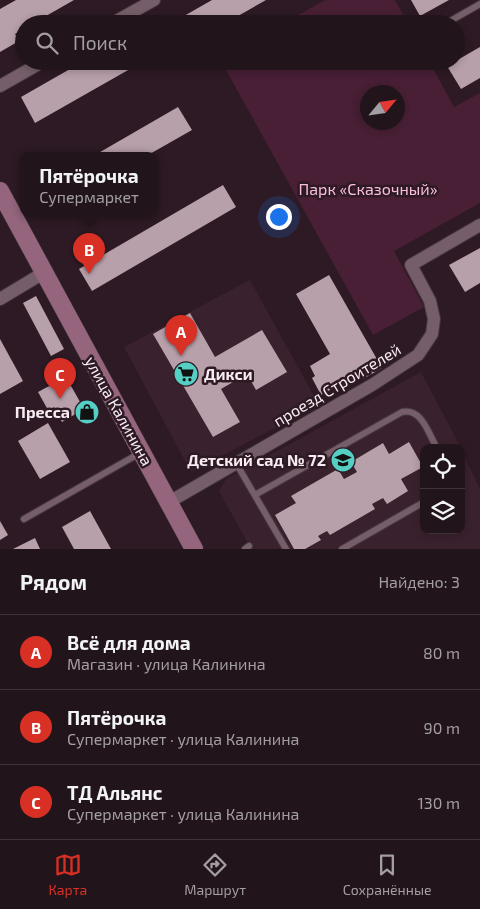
<!DOCTYPE html>
<html lang="ru">
<head>
<meta charset="utf-8">
<style>
	:root { --surface:#22141b; --page:#2e2128; --text:#f1f3f6; --muted:#a29ea3; --line:#3f333a; --accent:#d93025 }
	body { margin:0; font-family:"Exo 2",sans-serif; background:var(--page); color:var(--text) }
	.controls { position:absolute; right:15px; bottom:15px; display:grid; overflow:hidden; border-radius:10px; box-shadow:0 2px 8px #0003 }
	.controls button { width:45px; height:45px; display:grid; place-items:center; padding:0; border:0; border-bottom:1px solid var(--line); background:var(--surface); color:var(--text); font:25px sans-serif }
	.compass { position:absolute; left:360px; top:85px; width:45px; height:45px; border-radius:50%; background:var(--surface); box-shadow:0 2px 8px #0003; rotate:61deg }
	.you { position:absolute; left:278px; top:216px; width:18px; height:18px; margin:-12px; border:4px solid #fff; border-radius:50%; background:#1a73e8; box-shadow:0 0 0 8px #1a73e833 }
	.badge { display:grid; place-items:center; width:32px; height:32px; border-radius:50%; background:var(--accent); color:#fff; font-size:16px; font-weight:700 }
	.pin { position:absolute; translate:-50% -41px; filter:drop-shadow(0 1px 2px #0008) }
	.pin::after { content:''; position:absolute; top:26px; width:18px; height:15px; background:inherit; clip-path:polygon(0 0,100% 0,50% 100%) }
	.popup { position:absolute; left:20px; top:152px; width:138px; height:65px; box-sizing:border-box; display:grid; place-content:center; border-radius:10px; background:var(--surface); filter:drop-shadow(0 1px 4px #0005); font-size:16px; white-space:nowrap; color:var(--muted) }
	.popup b { font-size:19px; color:var(--text) }
	.popup::after { content:''; position:absolute; left:50%; top:100%; margin-left:-10px; border:10px solid transparent; border-top-color:var(--surface) }
	.list { margin:0; padding:0; list-style:none }
	h2 { display:flex; justify-content:space-between; align-items:center; height:65px; margin:0; padding:0 20px; font-size:21px }
	h2 small { font-size:16px; font-weight:400; color:var(--muted) }
	.list li { display:grid; grid-template-columns:32px 1fr auto; gap:15px; align-items:center; box-sizing:border-box; height:75px; padding:0 20px; border-top:1px solid var(--line) }
	.list b { display:block; font-size:19px; white-space:nowrap }
	.list p { margin:0; font-size:16px; white-space:nowrap; color:var(--muted) }
	.list em { font-size:16px; font-style:normal; color:var(--muted) }
	.icon { flex:none; width:28px; height:28px; fill:none; stroke:currentColor; stroke-width:2; stroke-linecap:round; stroke-linejoin:round }
	.map { position:relative; flex:none; width:480px; height:549px; overflow:hidden }
	.search { position:absolute; background:var(--surface); box-shadow:0 2px 8px #0003; left:15px; right:15px; top:15px; height:55px; display:flex; align-items:center; gap:12px; box-sizing:border-box; padding:0 18px; border-radius:28px; color:var(--muted); font-size:19px }
	.sheet { height:290px; background:var(--surface) }
	nav { display:flex; justify-content:space-around; align-items:center; box-sizing:border-box; height:70px; border-top:1px solid var(--line); background:var(--surface); font-size:14px; color:var(--muted) }
	nav a { display:grid; justify-items:center; gap:2px }
	nav .on { color:var(--accent) }
	.map>svg:first-child { display:block }
	.built { fill:#3a212e }
	.green { fill:#481f35; fill-rule:evenodd }
	.building { fill:#b8a0ab }
	.lines { fill:none; stroke-linecap:round; stroke-linejoin:round }
	.lane-casing { stroke:#46383f; stroke-width:8 }
	.street-casing { stroke:#46383f; stroke-width:14 }
	.secondary-casing { stroke:#46383f; stroke-width:19 }
	.lane { stroke:#755e69; stroke-width:6 }
	.street { stroke:#755e69; stroke-width:12 }
	.secondary { stroke:#94657d; stroke-width:18 }
	.labels { text-anchor:middle; stroke-width:5; stroke-linejoin:round; paint-order:stroke }
	.park-label { font-size:16px; fill:#fabedc; stroke:#2d1a24 }
	.poi-label { font-size:16px; font-weight:bold; fill:#f8ebf1; stroke:#2d1a24; text-anchor:end }
	.street-label { font-size:16px; fill:#f8ebf1; stroke:#2d1a24 }
</style>
</head>
<body>
<div class="map">
<svg width="480" height="549" viewBox="0 0 480 549">
	<rect width="100%" height="100%" fill="#2d1a24"/>
	<!-- built -->
	<g class="built">
		<path d="M250,280l69,125 -128,67 -67,-125z"/>
		<path d="M421,372l40,76h-37v82h37v-81l19,40v60h-229l-32,-58 7,-12z"/>
	</g>
	<!-- green -->
	<g class="green">
		<path d="M325,0h70l13,24h-126z"/>
		<path d="M221,61h208l25,46 26,-14v110l-86,48 30,56 -51,28zM368,92h30v30h-30z"/>
	</g>
	<!-- building -->
	<g class="building">
		<path d="M16,0h58l-42,24h-8v5l-9,5 4,7 -19,11v-43z"/>
		<path d="M212,0h54l-42,24h-54z"/>
		<path d="M411,0h38l-29,16z"/>
		<path d="M480,47v31l-19,11 -14,-23z"/>
		<path d="M84,61h60l-109,62 -14,-26z"/>
		<path d="M178,107l14,23 -44,25h-53z"/>
		<path d="M223,185l13,22 -144,84 -13,-22z"/>
		<path d="M480,248v35l-15,9 -16,-27z"/>
		<path d="M329,275l53,93 -19,11 -3,-6 -39,22 -9,-17 3,-2 -5,-10 20,-12 -34,-60z"/>
		<path d="M36,296l28,53 -13,7 -28,-53z"/>
		<path d="M190,313l25,44 47,-27 25,42 -31,18 -9,-16 -26,15 19,33 -27,15 -60,-103z"/>
		<path d="M0,339l23,42 -23,13z"/>
		<path d="M66,377l18,32 -22,13 -8,-15 -6,3 -10,-18z"/>
		<path d="M48,423l22,39 -30,17 -22,-38z"/>
		<path d="M409,442l14,25 -22,12 7,12 -21,13 -4,-6 -11,6 3,5 -45,26 -3,-4 -9,5 3,4 -16,9h-11l-19,-34 21,-12 -5,-7 47,-27 6,10 13,-7 -6,-10 32,-19 6,11z"/>
		<path d="M90,511l21,38h-37l-12,-22z"/>
		<path d="M0,521l8,14 -8,5z"/>
		<path d="M35,538l5,11h-27z"/>
	</g>
	<g class="lines">
		<defs>
			<g id="lane">
				<path d="M445,24l35,-20"/>
				<path d="M236,463l50,86"/>
				<path d="M255,495l147,-83c20,-4 26,21 35,36"/>
				<path d="M24,519l116,-66"/>
				<path d="M245,549l4,-3"/>
				<path d="M342,549l82,-47"/>
			</g>
			<g id="street">
				<path d="M111,24l43,-24"/>
				<path d="M0,86l44,-25"/>
				<path d="M0,299l45,-27"/>
				<path d="M169,502l203,-117 46,-30 14,-21 2,-15 -4,-18 -19,-36 69,-40"/>
			</g>
			<path id="secondary" d="M0,191l194,358"/>
		</defs>
		<!-- lane casing -->
		<use href="#lane" class="lane-casing"/>
		<!-- street casing -->
		<use href="#street" class="street-casing"/>
		<!-- secondary casing -->
		<use href="#secondary" class="secondary-casing"/>
		<!-- lane -->
		<use href="#lane" class="lane"/>
		<!-- street -->
		<use href="#street" class="street"/>
		<!-- secondary -->
		<use href="#secondary" class="secondary"/>
	</g>
	<!-- icons -->
	<defs>
		<symbol id="supermarket-disc" viewBox="-11 -11 22 22"><circle r="9.5" fill="#55cec4" stroke="#2d1a24"/><path d="M-6-5.5h2.5l.6 2H6L4.5 2H-2.5L-4.4-4H-6ZM-1.5 3.2a1.3 1.3 0 1 0 .1 0ZM3 3.2a1.3 1.3 0 1 0 .1 0Z" fill="#111"/></symbol>
		<symbol id="shop-disc" viewBox="-11 -11 22 22"><circle r="9.5" fill="#55cec4" stroke="#2d1a24"/><path d="M-5-2.5h2.3a2.7 3.5 0 0 1 5.4 0H5L5.5 6h-11ZM-1.5-2.5h3a1.5 2.3 0 0 0-3 0Z" fill="#111"/></symbol>
		<symbol id="school-disc" viewBox="-11 -11 22 22"><circle r="9.5" fill="#55cec4" stroke="#2d1a24"/><path d="M0-5L7-2L0 1L-7-2ZM-4 1L0 2.5L4 1V4Q0 6-4 4Z" fill="#111"/></symbol>
	</defs>
	<g fill-rule="evenodd">
		<use href="#supermarket-disc" x="172" y="360" width="28" height="28"/>
		<use href="#shop-disc" x="73" y="398" width="28" height="28"/>
		<use href="#school-disc" x="329" y="446" width="28" height="28"/>
	</g>
	<g class="labels">
		<!-- park labels -->
		<g class="park-label">
			<text x="368" y="195">Парк «Сказочный»</text>
		</g>
		<!-- poi labels -->
		<g class="poi-label">
			<text x="204" y="380" text-anchor="start">Дикси</text>
			<text x="70" y="418">Пресса</text>
			<text x="326" y="466">Детский сад № 72</text>
		</g>
		<!-- street labels -->
		<g class="street-label">
			<text transform="translate(337 385) rotate(-31)" y="6">проезд Строителей</text>
			<text transform="translate(119 411) rotate(61)" y="6">улица Калинина</text>
		</g>
	</g>
</svg>
<div class="controls">
<button><svg class="icon" aria-label="locate" viewBox="0 0 24 24"><circle cx="12" cy="12" r="6"/><path d="M12 2v4M12 18v4M2 12h4M18 12h4"/></svg></button>
<button><svg class="icon" aria-label="layers" viewBox="0 0 24 24"><path d="M12 4l9 5-9 5-9-5zM3 14l9 5 9-5"/></svg></button>
</div>
<svg class="compass" viewBox="-18 -18 36 36"><path d="M0-13l5 13h-10z" fill="#e53935"/><path d="M0 13l5-13h-10z" fill="#a29ea3"/></svg>
<div class="you"></div>
<div class="pin badge" style="left:181px;top:356px">A</div>
<div class="pin badge" style="left:89px;top:274px">B</div>
<div class="popup"><b>Пятёрочка</b>Супермаркет</div>
<div class="pin badge" style="left:60px;top:399px">C</div>
<div class="search"><svg class="icon" aria-label="search" viewBox="0 0 24 24"><circle cx="10" cy="10" r="6"/><path d="M15 15l6 6"/></svg>Поиск</div>
</div>
<section class="sheet">
<h2>Рядом<small>Найдено: 3</small></h2>
<ul class="list">
<li><span class="badge">A</span><div><b>Всё для дома</b><p>Магазин · улица Калинина</p></div><em>80 m</em></li>
<li><span class="badge">B</span><div><b>Пятёрочка</b><p>Супермаркет · улица Калинина</p></div><em>90 m</em></li>
<li><span class="badge">C</span><div><b>ТД Альянс</b><p>Супермаркет · улица Калинина</p></div><em>130 m</em></li>
</ul>
</section>
<nav>
<a class="on"><svg class="icon" aria-label="map" viewBox="0 0 24 24"><path d="M3 6l6-2 6 2 6-2v14l-6 2-6-2-6 2zM9 4v14M15 6v14"/></svg>Карта</a>
<a><svg class="icon" aria-label="directions" viewBox="0 0 24 24"><path d="M12 3l9 9-9 9-9-9zM9 14v-3h6M13 9l2 2-2 2"/></svg>Маршрут</a>
<a><svg class="icon" aria-label="saved" viewBox="0 0 24 24"><path d="M7 4h10v16l-5-4-5 4z"/></svg>Сохранённые</a>
</nav>
</body>
</html>
